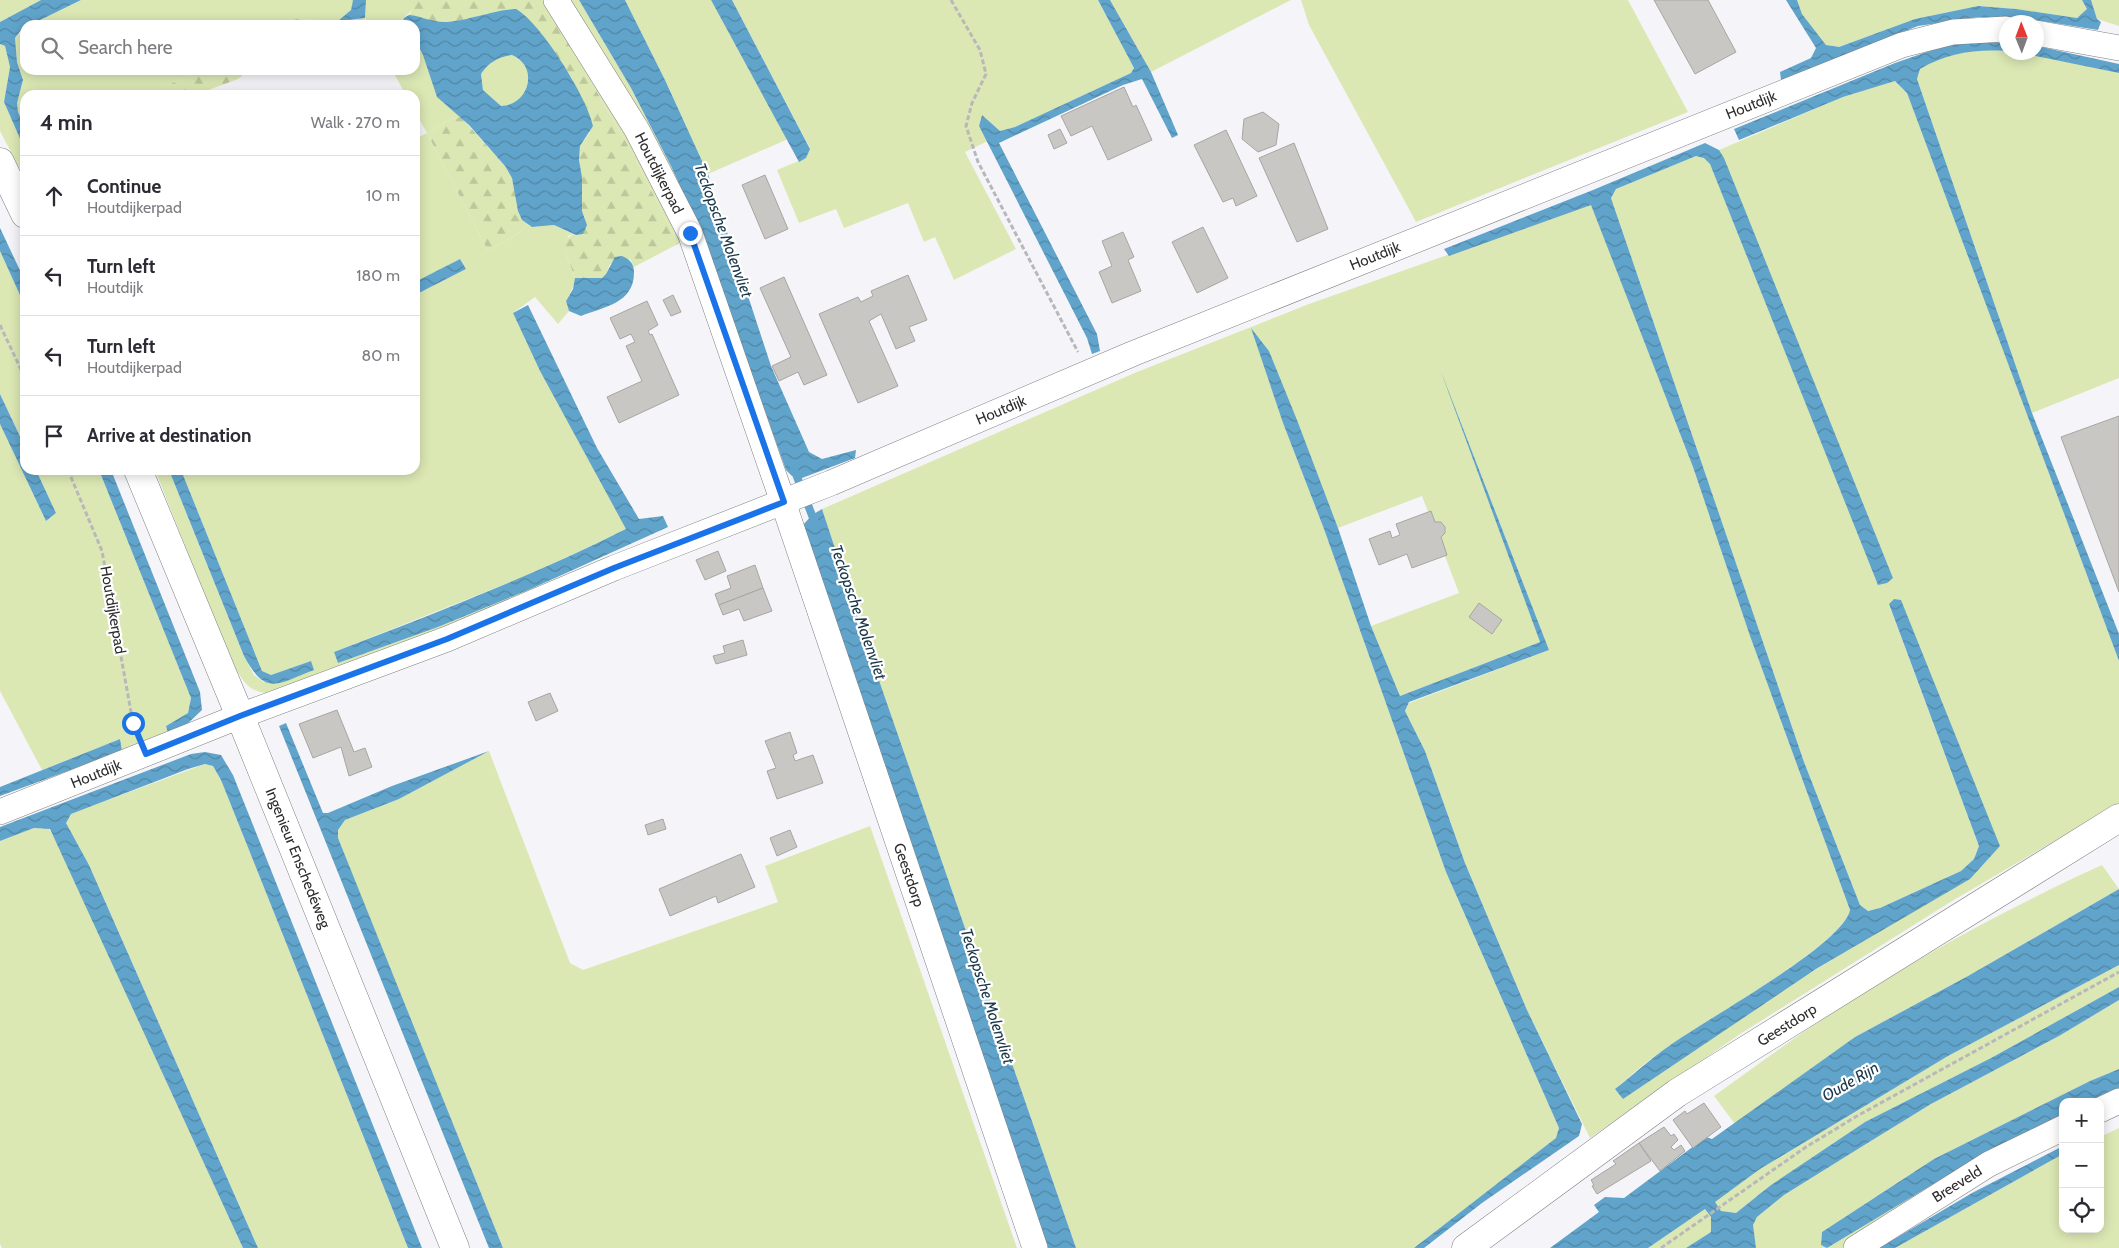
<!DOCTYPE html>
<html lang="en">
<head>
<meta charset="utf-8">
<style>
	:root { --surface:#fff; --page:#f7f7f7; --text:#2b2b33; --muted:#7c7c81; --line:#e1e1e2 }
	body { margin:0; font-family:Cabin,sans-serif; background:var(--page); color:var(--text) }
	.controls { position:absolute; right:15px; bottom:15px; display:grid; overflow:hidden; border-radius:10px; box-shadow:0 2px 12px #0003 }
	.controls button { width:45px; height:45px; display:grid; place-items:center; padding:0; border:0; border-bottom:1px solid var(--line); background:var(--surface); color:var(--text); font:25px sans-serif }
	.compass { position:absolute; left:1999px; top:15px; width:45px; height:45px; border-radius:50%; background:var(--surface); box-shadow:0 2px 12px #0003; rotate:359deg }
	.stop { position:absolute; width:15px; height:15px; margin:-11px; border:4px solid #1a73e8; border-radius:50%; background:#fff }
	.stop.end { background:#1a73e8; border-color:#fff; box-shadow:0 1px 5px #0008 }
	.list { margin:0; padding:0; list-style:none }
	h2 { display:flex; justify-content:space-between; align-items:center; height:65px; margin:0; padding:0 20px; font-size:21px }
	h2 small { font-size:16px; font-weight:400; color:var(--muted) }
	.list li { display:grid; grid-template-columns:32px 1fr auto; gap:15px; align-items:center; box-sizing:border-box; height:80px; padding:0 20px; border-top:1px solid var(--line) }
	.list b { display:block; font-size:19px; white-space:nowrap }
	.list p { margin:0; font-size:16px; white-space:nowrap; color:var(--muted) }
	.list em { font-size:16px; font-style:normal; color:var(--muted) }
	.icon { flex:none; width:28px; height:28px; fill:none; stroke:currentColor; stroke-width:2; stroke-linecap:round; stroke-linejoin:round }
	.map { position:relative; flex:none; width:2119px; height:1248px; overflow:hidden }
	.search { position:absolute; background:var(--surface); box-shadow:0 2px 12px #0003; left:20px; top:20px; width:400px; height:55px; display:flex; align-items:center; gap:12px; box-sizing:border-box; padding:0 18px; border-radius:15px; color:var(--muted); font-size:19px }
	.panel { position:absolute; background:var(--surface); box-shadow:0 2px 12px #0003; left:20px; top:90px; width:400px; height:385px; border-radius:15px }
	.map>svg:first-child { display:block }
	.green { fill:#dbe8b4 }
	.forest { fill:url(#forest-firs) }
	.water { fill:url(#water-waves); fill-rule:evenodd }
	.lines { fill:none; stroke-linecap:round; stroke-linejoin:round }
	.stream { stroke:#61a4cb; stroke-width:8 }
	.building { fill:#c9c7c4; stroke:#a8a5a2 }
	.street-casing { stroke:#7f8083; stroke-width:26 }
	.secondary-casing { stroke:#7f8083; stroke-width:29 }
	.primary-casing { stroke:#7f8083; stroke-width:29 }
	.path { stroke:#b8b8bb; stroke-width:3; stroke-dasharray:5 2.5; stroke-linecap:butt }
	.street { stroke:#fff; stroke-width:25 }
	.secondary { stroke:#fff; stroke-width:28 }
	.primary { stroke:#fff; stroke-width:28 }
	.route { stroke:#1a73e8; stroke-width:6 }
	.labels { text-anchor:middle; stroke-width:4.5; stroke-linejoin:round; paint-order:stroke }
	.street-label { font-size:15px; fill:#2d2d2e; stroke:#fff }
	.water-label { font-size:16px; font-style:italic; fill:#193749; stroke:#fff }
</style>
</head>
<body>
<div class="map">
<svg width="2119" height="1248" viewBox="0 0 2119 1248">
	<defs>
		<pattern id="forest-firs" width="22" height="20" patternUnits="userSpaceOnUse" patternTransform="scale(1.25)"><rect width="22" height="20" fill="#dbe8b4"/><path d="M5 1l3.5 6h-7zM16 11l3.5 6h-7z" fill="#bcc79b"/></pattern>
		<pattern id="water-waves" width="16" height="10" patternUnits="userSpaceOnUse" patternTransform="scale(1.25)"><rect width="16" height="10" fill="#61a4cb"/><path d="M0 5q4-4 8 0t8 0" fill="none" stroke="#5086a5"/></pattern>
	</defs>
	<rect width="100%" height="100%" fill="#f5f5f9"/>
	<!-- green -->
	<g class="green">
		<path d="M0,0h41l-41,22z"/>
		<path d="M81,0h272v1l-2,9 -13,11 -42,-2 -13,6h-253z"/>
		<path d="M366,0h47v9l-9,9 1,7h-36l-4,-7z"/>
		<path d="M544,0h35l52,88 40,78 28,64 -21,14 -43,-86z"/>
		<path d="M625,0h86l77,139 -80,35 -43,-94z"/>
		<path d="M732,0h366l36,68 -3,5 -116,54 -15,4 -18,-16 -3,11 9,15 -23,11 51,97 -62,31 -19,-43 -11,5 -16,-39 -64,25 -8,-19 -37,14 -22,-53 29,-12 4,-10z"/>
		<path d="M1110,0h181l-140,72z"/>
		<path d="M1301,0h327l60,112 -272,110 -107,-197z"/>
		<path d="M1797,0h285l5,9 -10,9 -61,-9 -38,-3 -63,13 -76,28 -13,-2 -24,-31z"/>
		<path d="M2091,0h28v26l-22,-7z"/>
		<path d="M25,28v42h173l-35,18 4,7h-142v33l-7,-16 -1,-10 6,-22 -6,-18 -2,-24z"/>
		<path d="M415,40l36,68 10,9 -10,2 -24,14 61,118 34,-20 6,-7 4,3 22,-2 19,9 -5,2 -3,15 11,30 -10,20 3,10 -11,13 -23,-27 -22,16 27,58 87,158 -99,46 -194,77 4,11 100,-36 95,-39 3,7 -260,100c-29,-4 -30,-9 -45,-34l-76,-191h14l75,186 10,19 10,7 47,-21 -40,14 -9,-4 -81,-201h234v-175l51,-26 -6,-10 -45,23v-143l12,-6 -12,-21v-17h-9l-14,-25h23z"/>
		<path d="M0,44l5,2 5,21 -6,35 21,48v29l-25,-48z"/>
		<path d="M1981,49l53,5 85,19v305l-87,35 -115,-334 3,-10 18,-11z"/>
		<path d="M512,55c27,11 18,50 -11,51l-18,-16 -2,-16c8,-12 18,-17 31,-19z"/>
		<path d="M1895,81l12,12 212,568v142l-167,98 -212,133 -150,104 -63,-128 -62,-147 -40,-112 -20,-40 4,-8 140,-53 -95,-245 86,237 -140,54 -29,-70 88,-33 -37,-97 -84,32 -69,-177 -17,-22 31,94 41,106 122,343 113,256 -2,10 -143,110h-338l-203,-585 -51,-154 315,-137 172,-68 282,-100 102,263 57,169 100,274c-8,35 -146,111 -181,136 -18,12 -38,28 -53,43l251,-150 133,-93 -106,-247 -5,6 90,241 -5,13 -13,12 -81,37 -13,3 -7,-6 -56,-143 -193,-564 5,-9 80,-33 8,1 6,7 168,420 15,-6 -174,-428 124,-53z"/>
		<path d="M0,251l25,55v141l-25,-53z"/>
		<path d="M0,424l46,97 10,-8 -20,-43h63l92,228 -3,15 -22,13 2,7 -46,18 -2,-12 -78,31 -42,-79z"/>
		<path d="M489,751l81,212 13,7 195,-68 -13,-36 105,-40 147,422h-514l-165,-409v-9l7,-10 54,-21z"/>
		<path d="M205,764l8,2 8,14 187,468h-150l-169,-383 -23,-42 4,-9z"/>
		<path d="M34,828l15,1 7,12 187,407h-241l-2,-4v-403z"/>
		<path d="M2102,865l17,24 -151,87 -113,61 -120,87 -21,-28c35,-25 70,-51 106,-75 89,-59 185,-112 282,-156z"/>
		<path d="M2119,965v22l-128,71 -126,64 -94,63 -35,28 -16,-2 -6,-9 46,-33 188,-113z"/>
		<path d="M2119,1000v69l-29,12 -156,78 -112,73 -1,13 6,3 123,-74 93,-49 -198,123h-89l-4,-23 5,-8 27,-22 82,-51 65,-40 128,-68z"/>
		<path d="M2119,1128v120h-224l168,-94v75h37v-92z"/>
		<path d="M1705,1209l6,8v15l-25,16h-38z"/>
	</g>
	<!-- forest -->
	<g class="forest">
		<path d="M413,0h131l91,158 43,86 -44,23 -4,-8 -20,5 -4,10 -4,4h-27l-10,-27 -1,-10 9,-7 3,1 9,-17 -3,-7v-34l-3,-17 1,-14 10,-14 -18,-54 -12,-16 -72,-49 -17,6 -24,3h-12l-26,-7 4,-6z"/>
		<path d="M365,18l-2,7h-80l13,-6 42,2z"/>
		<path d="M198,70h51l-11,9 -43,16h-28l-4,-7z"/>
		<path d="M461,117l44,49 7,12 10,42 6,4 -6,7 -34,20 -61,-118 24,-14z"/>
	</g>
	<!-- water -->
	<g class="water">
		<path d="M41,0h40l-51,25h-5l-10,13 2,24 6,18 -6,23 1,9 7,16v22l-21,-48 6,-35 -5,-21 -5,-2v-22z"/>
		<path d="M353,0h13l-1,18 -27,3 13,-11z"/>
		<path d="M579,0h46l40,80 43,94 63,192 38,86 13,7 34,-9 -1,8 -53,20 -10,-2 -6,-6 -90,-249 -25,-55 -40,-78z"/>
		<path d="M711,0h21l78,149 -4,9 -7,4z"/>
		<path d="M1098,0h12l41,72 27,63 -6,3 -30,-59 -19,6 -124,58 98,191 3,17 -8,3 -5,-16 -108,-212 3,-11 18,16 15,-4 116,-54 3,-5z"/>
		<path d="M1786,0h11l5,14 24,31 13,2 76,-28 63,-13 38,3 61,9 10,-9 -5,-9h9l6,19 4,3 -3,8 -81,-13h-38l-61,9 -137,54 -1,-8 31,-14 5,-10z"/>
		<path d="M516,9c25,14 71,88 77,117l-13,20 -1,14 3,17v34l5,14 -4,9 -7,1 -22,-10 -22,2 -10,-7 -4,-9 -6,-33 -7,-12 -36,-41 -32,-28 -14,-42 -8,-15v-15h-10l-2,-3 1,-4 5,-3c13,1 24,8 38,7 24,-2 45,-12 69,-13zM512,55c27,11 18,50 -11,51l-18,-16 -2,-16c8,-12 18,-17 31,-19z"/>
		<path d="M1980,41l26,2v8c-31,-2 -59,2 -86,18l-3,10 115,334 87,221v27l-212,-568 -12,-12 -52,16 -104,43 -5,-11 161,-66 46,-16z"/>
		<path d="M2037,46l82,18v9l-98,-20 15,-1z"/>
		<path d="M1705,143l14,7 5,8 169,420 -6,5 -9,2 -168,-421 -6,-6 -8,-2 -80,33 -5,9 193,564 56,143 8,6 12,-3 81,-37 13,-12 5,-13 -90,-242 5,-5 7,1 99,246 -30,33 -154,90 -193,130 -8,-10c18,-14 35,-30 54,-43 34,-25 174,-101 181,-136l-100,-274 -57,-169 -102,-262 -142,51 -5,-7 149,-59z"/>
		<path d="M0,228l25,53v25l-25,-55z"/>
		<path d="M622,256c9,4 12,8 12,17 0,30 -30,34 -53,43l-12,-5 -3,-10 7,-12 2,-11h27l4,-4 9,-17z"/>
		<path d="M460,259l6,10 -51,26v-13z"/>
		<path d="M528,305l69,143 42,71 24,-3 5,11 -135,61 -95,39 -100,36 -4,-11c99,-38 198,-76 292,-123l-86,-158 -27,-58z"/>
		<path d="M1251,328l18,23 28,69 41,108 33,98 29,70 140,-54 -100,-273 109,281 -140,52 -4,9 20,40 40,112 62,147 55,114 -3,12 -97,67 -58,45h-10l142,-110 3,-10 -113,-256 -122,-343 -41,-106z"/>
		<path d="M0,394l25,53v23h11l20,43 -10,8 -46,-97z"/>
		<path d="M99,470h12l89,222 2,18 -19,18 -15,5 -2,-7 22,-13 3,-15z"/>
		<path d="M169,470h12l81,201 9,4 40,-14 3,9c-37,14 -48,27 -70,-14z"/>
		<path d="M822,509l51,154 203,585h-34l-239,-723 9,-10z"/>
		<path d="M286,723l37,90h5l64,-27 97,-35 -90,48 -54,21 -7,10v8l165,410h-14l-210,-522z"/>
		<path d="M120,739l2,12 -122,45v-9z"/>
		<path d="M205,752l16,3 12,20 189,473h-14l-187,-468 -8,-14 -8,-2 -17,5 -117,45 -5,9 23,42 169,383h-15l-193,-419 -16,-1 -34,13v-14l191,-73z"/>
		<path d="M2119,889v76l-171,91 -188,113 -45,33 6,9 15,2 35,-28 94,-63 126,-64 128,-71v13l-60,36 -128,68 -65,40 -82,51 -27,22 -4,8 3,23h-70l25,-16v-15l-6,-8 -57,39h-98l49,-36 -5,-7 11,-8 19,1 82,-61 6,2 143,-102 113,-61z"/>
		<path d="M2119,1069v20l-27,13h-29v14l-113,58 -123,74 -6,-3 1,-13 112,-73 156,-78z"/>
		<path d="M2063,1146v8l-168,94h-16l93,-55z"/>
	</g>
	<g class="lines">
		<!-- stream -->
		<path class="stream" d="M794,469l21,54"/>
	</g>
	<!-- building -->
	<g class="building">
		<path d="M1654,0h54l28,52 -41,22z"/>
		<path d="M1124,87l9,20 3,-2 16,35 -44,20 -16,-34 -21,10 -10,-20z"/>
		<path d="M1263,112l16,12 -3,21 -18,7 -16,-13 2,-20z"/>
		<path d="M1060,129l7,14 -13,6 -6,-14z"/>
		<path d="M1226,130l31,66 -21,10 -3,-8 -10,4 -29,-57z"/>
		<path d="M1294,143l34,86 -31,13 -38,-84z"/>
		<path d="M765,175l23,54 -23,10 -23,-54z"/>
		<path d="M1203,227l25,51 -31,15 -25,-51z"/>
		<path d="M1123,232l11,25 -6,3 13,31 -29,12 -13,-31 13,-6 -10,-25z"/>
		<path d="M908,275l19,45 -18,7 6,14 -19,8 -15,-35 -12,7 29,65 -40,17 -39,-89 39,-17 3,5 12,-6 -2,-5z"/>
		<path d="M784,277l43,98 -23,10 -6,-13 -19,9 -7,-15 19,-9 -31,-69z"/>
		<path d="M673,295l8,17 -10,4 -8,-16z"/>
		<path d="M647,301l11,24 -10,6 2,4 2,-1 27,61 -60,28 -12,-26 35,-16 -16,-35 9,-4 -4,-8 -11,5 -10,-21z"/>
		<path d="M2119,416v176l-58,-155z"/>
		<path d="M1431,511l4,11h6l4,5v6l-4,4 6,18 -35,13 -5,-14 -28,11 -10,-26 21,-8 2,7 8,-3 -4,-11z"/>
		<path d="M718,551l8,20 -21,9 -9,-20z"/>
		<path d="M755,565l8,23 -44,17 -4,-11 16,-6 -4,-12z"/>
		<path d="M763,588l9,23 -28,10 -5,-12 -16,6 -4,-10z"/>
		<path d="M1479,603l23,17 -10,14 -23,-17z"/>
		<path d="M743,640l4,15 -31,9 -3,-8 12,-3 -2,-7z"/>
		<path d="M550,693l8,18 -22,10 -8,-19z"/>
		<path d="M337,710l17,42 11,-4 7,19 -23,9 -8,-29 -28,11 -14,-34z"/>
		<path d="M790,732l7,21 -4,2 2,6 18,-6 10,28 -46,16 -10,-28 9,-3 -11,-27z"/>
		<path d="M663,819l3,10 -18,6 -3,-10z"/>
		<path d="M790,830l7,17 -20,9 -7,-18z"/>
		<path d="M741,854l14,33 -37,16 -2,-7 -46,20 -11,-27z"/>
		<path d="M1704,1103l17,24 -28,21 -20,-28 12,-9 2,3z"/>
		<path d="M1664,1127l7,9 3,-2 4,6 -7,7 3,3 7,-5 4,6 -25,20 -21,-28z"/>
		<path d="M1639,1143l12,18 -54,33 -5,-8 2,-1 -3,-5 25,-16 -3,-3z"/>
	</g>
	<g class="lines">
		<defs>
			<g id="street">
				<path d="M556,0l81,130 53,103 93,269 252,746"/>
				<path d="M2036,33l83,15"/>
				<path d="M0,812l240,-96 207,-77 167,-71 217,-85 301,-129 770,-309 51,-13 53,-3"/>
				<path d="M2100,1110l19,-9"/>
				<path d="M1856,1248l133,-84 74,-36"/>
			</g>
			<path id="secondary" d="M1466,1248l211,-155 442,-275"/>
			<g id="primary">
				<path d="M0,162l25,52"/>
				<path d="M138,470l102,246 215,532"/>
			</g>
		</defs>
		<!-- street casing -->
		<use href="#street" class="street-casing"/>
		<!-- secondary casing -->
		<use href="#secondary" class="secondary-casing"/>
		<!-- primary casing -->
		<use href="#primary" class="primary-casing"/>
		<!-- path -->
		<g class="path">
			<path d="M951,0l29,50 6,24 -14,29 -6,23 12,36 100,190"/>
			<path d="M0,325l25,53"/>
			<path d="M68,470l34,81 31,172 4,8"/>
			<path d="M1661,1248l145,-101 51,-31 262,-144"/>
		</g>
		<!-- street -->
		<use href="#street" class="street"/>
		<!-- secondary -->
		<use href="#secondary" class="secondary"/>
		<!-- primary -->
		<use href="#primary" class="primary"/>
	</g>
	<g class="lines">
		<!-- route -->
		<path class="route" d="M133,723l13,31 94,-38 207,-77 167,-71 170,-66 -94,-269"/>
	</g>
	<g class="labels">
		<!-- street labels -->
		<g class="street-label">
			<text transform="translate(1751 105) rotate(-22)" y="5">Houtdijk</text>
			<text transform="translate(659 173) rotate(63)" y="5">Houtdijkerpad</text>
			<text transform="translate(1375 256) rotate(-22)" y="5">Houtdijk</text>
			<text transform="translate(1001 410) rotate(-23)" y="5">Houtdijk</text>
			<text transform="translate(113 610) rotate(80)" y="5">Houtdijkerpad</text>
			<text transform="translate(96 774) rotate(-22)" y="5">Houtdijk</text>
			<text transform="translate(298 858) rotate(68)" y="5">Ingenieur Enschedéweg</text>
			<text transform="translate(909 875) rotate(71)" y="5">Geestdorp</text>
			<text transform="translate(1787 1025) rotate(-32)" y="5">Geestdorp</text>
			<text transform="translate(1957 1184) rotate(-32)" y="5">Breeveld</text>
		</g>
		<!-- water labels -->
		<g class="water-label">
			<text transform="translate(724 230) rotate(70)" y="6">Teckopsche Molenvliet</text>
			<text transform="translate(859 612) rotate(71)" y="6">Teckopsche Molenvliet</text>
			<text transform="translate(988 996) rotate(72)" y="6">Teckopsche Molenvliet</text>
			<text transform="translate(1850 1081) rotate(-30)" y="6">Oude Rijn</text>
		</g>
	</g>
</svg>
<div class="controls">
<button>+</button>
<button>−</button>
<button><svg class="icon" aria-label="locate" viewBox="0 0 24 24"><circle cx="12" cy="12" r="6"/><path d="M12 2v4M12 18v4M2 12h4M18 12h4"/></svg></button>
</div>
<svg class="compass" viewBox="-18 -18 36 36"><path d="M0-13l5 13h-10z" fill="#e53935"/><path d="M0 13l5-13h-10z" fill="#7c7c81"/></svg>
<div class="stop" style="left:133px;top:723px"></div>
<div class="stop end" style="left:690px;top:233px"></div>
<div class="search"><svg class="icon" aria-label="search" viewBox="0 0 24 24"><circle cx="10" cy="10" r="6"/><path d="M15 15l6 6"/></svg>Search here</div>
<section class="panel">
<h2>4 min<small>Walk · 270 m</small></h2>
<ul class="list">
<li><svg class="icon" aria-label="ahead" viewBox="0 0 24 24"><path d="M12 20V5M6 11l6-6 6 6"/></svg><div><b>Continue</b><p>Houtdijkerpad</p></div><em>10 m</em></li>
<li><svg class="icon" aria-label="left" viewBox="0 0 24 24"><path d="M17 20v-9H6M10 6l-5 5 5 5"/></svg><div><b>Turn left</b><p>Houtdijk</p></div><em>180 m</em></li>
<li><svg class="icon" aria-label="left" viewBox="0 0 24 24"><path d="M17 20v-9H6M10 6l-5 5 5 5"/></svg><div><b>Turn left</b><p>Houtdijkerpad</p></div><em>80 m</em></li>
<li><svg class="icon" aria-label="arrive" viewBox="0 0 24 24"><path d="M6 21V4h12l-3 4 3 4H6"/></svg><div><b>Arrive at destination</b></div></li>
</ul>
</section>
</div>
</body>
</html>
